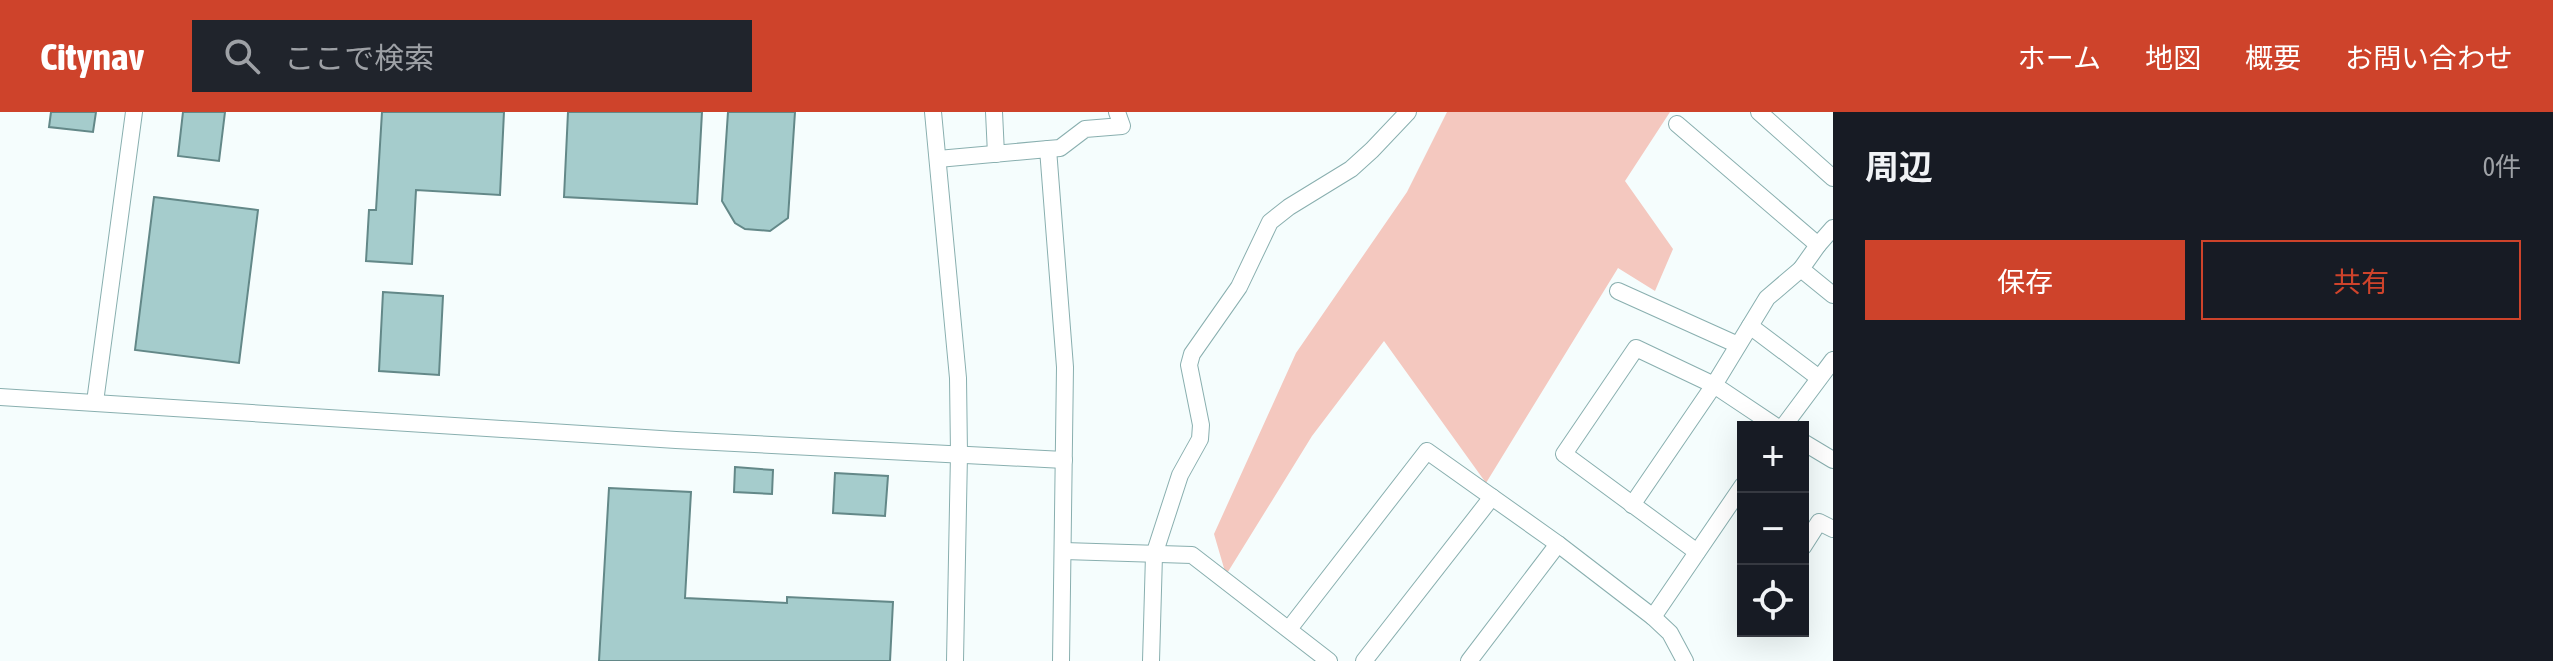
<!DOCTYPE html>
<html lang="ja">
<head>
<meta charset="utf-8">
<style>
	:root { --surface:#171b24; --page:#20242c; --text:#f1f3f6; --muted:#9ea1a6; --line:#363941; --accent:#ce432b }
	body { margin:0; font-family:"Asap Condensed","Noto Sans JP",sans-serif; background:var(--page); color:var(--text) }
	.controls { position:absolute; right:24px; bottom:24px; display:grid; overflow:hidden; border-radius:0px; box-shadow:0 8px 32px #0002 }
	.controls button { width:72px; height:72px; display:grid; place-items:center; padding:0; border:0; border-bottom:2px solid var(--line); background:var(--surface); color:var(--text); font:40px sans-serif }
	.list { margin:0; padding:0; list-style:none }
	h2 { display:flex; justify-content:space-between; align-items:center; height:104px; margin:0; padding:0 32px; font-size:34px }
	h2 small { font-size:26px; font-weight:400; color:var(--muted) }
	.actions { display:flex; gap:16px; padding:24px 32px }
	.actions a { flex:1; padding:18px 0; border:2px solid var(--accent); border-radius:0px; text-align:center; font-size:28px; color:var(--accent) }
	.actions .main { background:var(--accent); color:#fff }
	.icon { flex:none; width:44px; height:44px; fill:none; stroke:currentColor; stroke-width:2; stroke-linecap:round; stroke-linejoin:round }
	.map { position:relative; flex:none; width:1833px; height:549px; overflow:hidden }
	header { display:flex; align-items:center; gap:48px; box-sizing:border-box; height:112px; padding:0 40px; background:var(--accent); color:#fff }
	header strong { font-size:38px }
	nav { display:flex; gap:44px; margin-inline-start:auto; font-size:28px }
	.search { width:560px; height:72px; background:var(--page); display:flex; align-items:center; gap:20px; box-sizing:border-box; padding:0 28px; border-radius:0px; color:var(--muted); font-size:30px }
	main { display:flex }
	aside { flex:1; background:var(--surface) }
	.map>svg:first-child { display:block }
	.green { fill:#f4c8bf }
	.building { fill:#a5cccc; stroke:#638888; stroke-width:2 }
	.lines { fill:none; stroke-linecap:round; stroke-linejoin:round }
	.minor-casing { stroke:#89afaf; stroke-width:18 }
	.minor { stroke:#fff; stroke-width:16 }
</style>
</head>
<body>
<header>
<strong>Citynav</strong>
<div class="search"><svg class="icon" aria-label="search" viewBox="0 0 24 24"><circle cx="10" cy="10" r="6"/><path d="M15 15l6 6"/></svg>ここで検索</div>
<nav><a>ホーム</a><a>地図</a><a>概要</a><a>お問い合わせ</a></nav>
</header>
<main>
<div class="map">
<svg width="1833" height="549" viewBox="0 0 1833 549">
	<rect width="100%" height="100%" fill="#f5fdfd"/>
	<!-- green -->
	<path class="green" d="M1447,0h223l-45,69 48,68 -18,42 -37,-23 -132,215 -102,-142 -72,95 -86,139 -12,-41 82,-181 111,-161z"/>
	<!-- building -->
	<g class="building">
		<path d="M51,0h45l-3,20 -44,-5z"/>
		<path d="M183,0h42l-6,49 -41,-5z"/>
		<path d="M382,0h122l-4,83 -84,-5 -4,74 -46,-3 3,-51h7z"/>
		<path d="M568,0h134l-5,92 -133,-7z"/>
		<path d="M728,0h67l-7,106 -18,13 -25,-2 -10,-6 -13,-22z"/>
		<path d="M154,85l104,13 -19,153 -104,-13z"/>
		<path d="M383,180l60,4 -4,79 -60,-4z"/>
		<path d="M735,355l38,3 -1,24 -38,-2z"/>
		<path d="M835,361l53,3 -3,40 -52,-3z"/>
		<path d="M609,376l82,4 -6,106 102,5v-6l106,5 -3,59h-291z"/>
	</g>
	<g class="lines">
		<defs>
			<g id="minor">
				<path d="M933,0l25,266 1,76 -4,207"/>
				<path d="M994,0l2,42"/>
				<path d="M1759,0l74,66"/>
				<path d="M1677,12l141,121 15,-17"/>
				<path d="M1048,37l12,-1 25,-19 37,-3 -5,-14"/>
				<path d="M938,47l110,-10 17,218 -4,294"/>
				<path d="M1801,157l32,26"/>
				<path d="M1618,179l120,54"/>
				<path d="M1750,214l69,52"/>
				<path d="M0,285l676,43 388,20"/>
				<path d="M95,290l39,-290"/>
				<path d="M1783,315l50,-67"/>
				<path d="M1803,330l30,18"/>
				<path d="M1632,393l82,-120 53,-87 34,-29 17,-24"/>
				<path d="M1803,435l16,-25 14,7"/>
				<path d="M1064,439l128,4 137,106"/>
				<path d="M1697,440l-133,-98 72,-106 78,37 63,42"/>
				<path d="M1653,505l17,16 15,28"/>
				<path d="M1289,517l138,-178 131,93 95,73 90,-132"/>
				<path d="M1151,549l3,-106 26,-80 20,-36 1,-14 -12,-60 3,-11 47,-67 31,-65 19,-15 62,-38 21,-19 36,-38"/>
				<path d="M1364,549l128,-164"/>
				<path d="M1469,549l89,-117"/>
			</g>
		</defs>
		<!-- minor casing -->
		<use href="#minor" class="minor-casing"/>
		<!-- minor -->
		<use href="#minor" class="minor"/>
	</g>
</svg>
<div class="controls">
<button>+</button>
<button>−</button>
<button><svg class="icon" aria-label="locate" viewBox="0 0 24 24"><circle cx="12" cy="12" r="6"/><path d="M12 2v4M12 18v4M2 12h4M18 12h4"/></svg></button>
</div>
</div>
<aside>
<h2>周辺<small>0件</small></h2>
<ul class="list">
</ul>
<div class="actions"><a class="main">保存</a><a>共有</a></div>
</aside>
</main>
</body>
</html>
